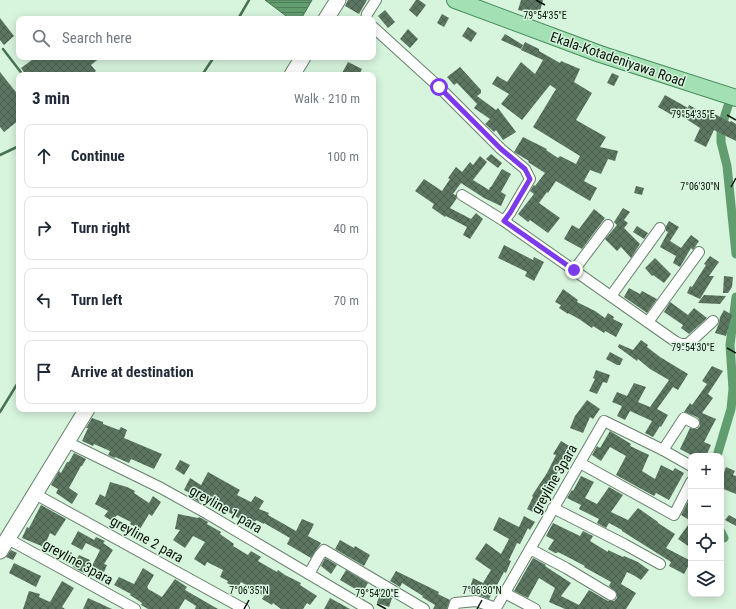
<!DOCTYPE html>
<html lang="en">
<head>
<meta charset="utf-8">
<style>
	:root { --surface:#fff; --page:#f2f2f3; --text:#1f2937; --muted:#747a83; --line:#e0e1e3 }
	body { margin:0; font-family:"Roboto Condensed",sans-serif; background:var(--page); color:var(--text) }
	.controls { position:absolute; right:12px; bottom:12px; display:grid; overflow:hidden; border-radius:8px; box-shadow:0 2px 10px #0003 }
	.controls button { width:36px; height:36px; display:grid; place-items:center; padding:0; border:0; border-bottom:1px solid var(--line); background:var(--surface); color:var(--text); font:20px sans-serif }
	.stop { position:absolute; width:12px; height:12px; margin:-9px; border:3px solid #7c3aed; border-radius:50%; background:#fff }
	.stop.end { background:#7c3aed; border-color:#fff; box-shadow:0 1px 4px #0008 }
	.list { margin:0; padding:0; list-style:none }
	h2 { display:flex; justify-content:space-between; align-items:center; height:52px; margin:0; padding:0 16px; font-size:17px }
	h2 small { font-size:13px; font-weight:400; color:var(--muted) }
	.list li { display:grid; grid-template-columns:26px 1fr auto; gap:12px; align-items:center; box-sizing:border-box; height:64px; margin:0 8px 8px; padding:0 8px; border:1px solid var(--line); border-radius:8px }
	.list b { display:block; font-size:15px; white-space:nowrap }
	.list em { font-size:13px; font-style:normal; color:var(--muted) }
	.icon { flex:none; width:22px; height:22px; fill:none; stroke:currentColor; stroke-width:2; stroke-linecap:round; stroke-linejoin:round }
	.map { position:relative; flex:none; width:736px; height:609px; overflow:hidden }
	.search { position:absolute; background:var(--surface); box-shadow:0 2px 10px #0003; left:16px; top:16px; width:360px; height:44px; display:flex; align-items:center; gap:10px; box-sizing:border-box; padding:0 14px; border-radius:8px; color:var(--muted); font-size:15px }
	.panel { position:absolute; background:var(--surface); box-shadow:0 2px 10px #0003; left:16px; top:72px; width:360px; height:340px; border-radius:8px }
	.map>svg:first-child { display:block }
	.water { fill:url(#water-rules); stroke:#487452 }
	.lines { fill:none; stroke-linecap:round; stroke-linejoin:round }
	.stream { stroke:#487452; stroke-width:2.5 }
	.canal { stroke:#629d70; stroke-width:9 }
	.building { fill:url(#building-cross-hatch) }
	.street-casing { stroke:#67816c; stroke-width:12 }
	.secondary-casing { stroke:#67816c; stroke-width:17 }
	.primary-casing { stroke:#468c59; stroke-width:18 }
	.street { stroke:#fff; stroke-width:10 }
	.secondary { stroke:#fff; stroke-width:15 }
	.primary { stroke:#a3e1b5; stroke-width:16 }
	.route { stroke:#7c3aed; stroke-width:5 }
	.ticks { fill:none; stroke:#0a140c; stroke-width:1.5 }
	.labels { text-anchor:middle; stroke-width:3; stroke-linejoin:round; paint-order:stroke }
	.street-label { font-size:14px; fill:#0a140c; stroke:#d7f4dd }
	.ticks-label { font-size:10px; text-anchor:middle; fill:#0a140c; stroke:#d7f4dd; stroke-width:3; stroke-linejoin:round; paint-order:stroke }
</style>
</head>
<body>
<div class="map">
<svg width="736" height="609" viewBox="0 0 736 609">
	<defs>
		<pattern id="water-rules" width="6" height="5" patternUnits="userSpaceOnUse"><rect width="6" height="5" fill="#629d70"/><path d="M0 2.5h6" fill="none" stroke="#4f7f5a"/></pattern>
		<pattern id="building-cross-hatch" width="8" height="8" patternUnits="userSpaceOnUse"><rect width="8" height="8" fill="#5c7662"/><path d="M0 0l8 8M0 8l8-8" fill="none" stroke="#4a604f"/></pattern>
	</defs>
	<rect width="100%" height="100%" fill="#d7f4dd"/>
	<!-- water -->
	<path class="water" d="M265,0h47l-11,19h-11z"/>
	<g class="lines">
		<!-- stream -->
		<g class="stream">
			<path d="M238,19l11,-19"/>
			<path d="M3,49l20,26"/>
			<path d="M202,75l12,-18"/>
			<path d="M0,155l19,-9"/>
			<path d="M0,412l19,-31"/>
		</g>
		<!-- canal -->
		<g class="canal">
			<path d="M729,103l-4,12 -4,17v10l6,24 9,88"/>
			<path d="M717,456l14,-47 2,-20 -3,-44 6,-48"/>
			<path d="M721,532l3,6"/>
		</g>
	</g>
	<!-- building -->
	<g class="building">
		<path d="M348,0h19l-8,14 -14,-8z"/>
		<path d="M416,0h3l7,5 -9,12 -8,-7z"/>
		<path d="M521,0h22l-4,15 -21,-5z"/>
		<path d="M385,10l10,12 -7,6 -10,-12z"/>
		<path d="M442,14l7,4 -5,9 -7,-4z"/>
		<path d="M0,18l14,18 -10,9 -4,-5z"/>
		<path d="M468,27l9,6 -6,9 -9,-6z"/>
		<path d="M408,29l10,10 -8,9 -10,-9z"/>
		<path d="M505,34l18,11 -2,4 -20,-9z"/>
		<path d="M525,42l14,7v2l21,12 1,-2 19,8 -6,13 18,11 -16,27 30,17 -6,10 18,4 -3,10 -7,-2 -7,15 -11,-4 -6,11 13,7 -7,13 -34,-20 -8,12 -1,-1 -8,11 21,15 -12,15 -18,-13 -2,2 -10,-8 16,-20 -4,-3 4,-6 1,1 10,-13 -17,-11 1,-1 -15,-9 9,-15 24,12 -1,1 12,8 2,-2 16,8 4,-8 -47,-29 23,-38 -6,-4 -28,35 -21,-16 8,-10 -17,-10 5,-8 10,6 14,-20 14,12 8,-14 -22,-10z"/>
		<path d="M36,57h65l-10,8 5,6 -5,4h-65l-5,-7z"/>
		<path d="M348,62l14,7 -3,6h-18z"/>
		<path d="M460,67l21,23v3l-4,3 19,14 2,-2 18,24 -13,8 -7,-10 -2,2 -9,-8 5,-5 -16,-11 3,-4 -20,-21 -3,2 -7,-8z"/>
		<path d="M0,72l19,24v24l-15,12 -4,-5z"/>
		<path d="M612,73l7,3 -5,10 -7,-3z"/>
		<path d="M665,95l23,13 1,-3 18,10 2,-4 21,11 1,-1 5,3v17l-22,-11 -8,17 -12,-6 6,-13 -26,-17 -2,4 -14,-8z"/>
		<path d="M491,154l11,9 -4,5 -12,-9z"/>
		<path d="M480,156l7,6 -14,18 16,10 1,-3h1l11,-18 9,5 -10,18 5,3 -5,11 -17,-8 -23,-15 -8,11 3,1 1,3 -7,10 21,11 5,-6 7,6 -13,20 -7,-4 4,-8 -21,-11 -1,1 -13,-9 2,-4 -19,-13 9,-12 18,12 8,-12 -2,-1 8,-11 6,5 8,-10 3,3z"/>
		<path d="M636,186l8,2 -2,7 -8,-2z"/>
		<path d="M623,208l7,4 -6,8 4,3 -4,5 16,16 -9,14 -10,-11 -4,4 -12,-12 12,-14 -3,-3z"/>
		<path d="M594,209l11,9 -23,31 -18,-10 8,-14 7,4z"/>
		<path d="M669,221l10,6 -9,14 11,7 10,-13 8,6 -6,9 -2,-2 -11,19 -7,-4 3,-7 -16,-9 8,-15 -2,-1v-5z"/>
		<path d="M637,226l11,7 -4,6 -11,-7z"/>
		<path d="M504,245l29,15 1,-3 10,5 -10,19 -9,-5 2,-4 -29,-14z"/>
		<path d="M710,256l9,6 -10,14h5l-14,23 -13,-6 3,-7 2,1 14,-22 -2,-1z"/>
		<path d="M655,258l16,16 -7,9 -11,-8 -1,1 -7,-8z"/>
		<path d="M724,276l9,1 -1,10 -4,6h-5z"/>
		<path d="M629,288l11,6 2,-3 15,8 -10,14 -23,-16z"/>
		<path d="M563,289l15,11 -1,2 18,9 10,7 3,-5 6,4 -1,2 10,5 -7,13 -11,-6 -1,2 -11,-7 -1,2 -13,-9 -11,-6v1l-9,-6 2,-3 -6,-3z"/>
		<path d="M704,295l22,1 -6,8 -22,-1z"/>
		<path d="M670,302l18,13 6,-7 13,10 -18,16 -8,-6 2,-3 -19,-13z"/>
		<path d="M724,310l8,5 -6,21 -11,-3 4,-10 1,-6z"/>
		<path d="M641,340l7,5 -1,2 13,10 28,17 -10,16 -5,-3 -16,22 11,6 -7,12 -1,-1 -7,11 -8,-4 7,-12 -22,-10 -5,9 -8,-4 5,-10 -10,-4 5,-10 10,4 7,-13 12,4 -8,15 12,5 19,-27 -19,-11 -12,-10 -1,2 -19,-14 1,-3 14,6z"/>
		<path d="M610,352l13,7 -3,6h-3l-11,-6z"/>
		<path d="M712,366l11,5 -15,23 5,4 -11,15 14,6 -12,23 7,3 -5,11h-13l-13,-7 10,-21 4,1h3l3,-3v-4l-1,-3 -2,-2 -13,-5 6,-9 2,2 15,-21 -5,-3z"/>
		<path d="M596,370l14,5 -3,8 -4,-1 -6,12 -8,-3 6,-12 -2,-1z"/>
		<path d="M587,400l13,9 -7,10 -3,-2 -7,16 -13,-5 5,-12z"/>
		<path d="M92,418l11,4v2l16,6 2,-3 6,3 -3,8 38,16 -8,15 -23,-10 -2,4 -14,-6v1l-7,-3 2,-4 -16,-7 -1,2 -11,-5 6,-13h-2z"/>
		<path d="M610,431l21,13 -1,2 19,9 -7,16 13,8 6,-14 12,6 2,-3 9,5 -15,27 -13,-7 -2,3 -38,-21 10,-19 -16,-9 -9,14 -9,-6 5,-9 3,2z"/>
		<path d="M561,441l15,9 -8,13 -5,-3 -8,18 -10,15 2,1 -4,8 -3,-1 -7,11 -6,-3 6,-12 -1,-1 3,-5 12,-18 9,-18 -3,-1z"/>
		<path d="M74,453l12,6 -4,7h-1l-12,22 9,6 -6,10 -16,-11 2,-4 -7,-4 8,-14 2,2 6,-11h2z"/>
		<path d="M180,460l10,5 -6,10 -9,-6z"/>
		<path d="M726,467l9,4 -2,4 3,1v18l-15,-6v-8z"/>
		<path d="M208,472l32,18 -3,5 14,7 4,-6 9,5 -5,8 10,4 -1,2 28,16 6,-12 12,5 -6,12 13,7 -10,15 -24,-14 3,-6 -26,-15v1l-8,-4 -2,4 -13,-7 -1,2 -20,-12 1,-3 -17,-10 -5,8 -6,-4 1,-3 -10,-5 6,-12 11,7z"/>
		<path d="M581,476l13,6 -9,16 12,6 12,-17 14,8 -12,17 17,8 10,-12 20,14v1l17,11 -9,14 25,13 -7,13 -15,-8 2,-4 -49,-31v-1l-13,-7 -3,5 -9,-5 2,-4 -20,-10 2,-4 -14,-7 5,-8 1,1z"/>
		<path d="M110,482l17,5 8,4 -1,2 15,10 4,-7 8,6 -9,14 -3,-2 -9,15 -10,-5 1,-2 -14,-7 -5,6 -8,-5 4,-5 -13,-7 5,-10 5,3z"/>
		<path d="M691,496v52l-13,-9 13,-18 -10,-6z"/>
		<path d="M41,505l25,14 -11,17 -5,-3 -6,14 -22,-9 5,-11 2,1z"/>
		<path d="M178,514l20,4 1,-1 4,2 5,3 -1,2 14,8 -1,2 14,10 -1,2 15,9 3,-4 10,6 -3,4 19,11 1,-2 7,5 16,8 -1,2 17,11 -7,9 -3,-2 -4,6h-22l-8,-6 -1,2 -10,-6 2,-3 -23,-14 -4,7 -10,-6 1,-2 -8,-4 3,-7 -16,-8 -2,4 -11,-7 11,-17 -12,-6 -8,12 -12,-8 7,-10 -5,-1z"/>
		<path d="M729,515l7,4v7l-11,-6z"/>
		<path d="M524,516l11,6 -5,8 -2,-2 -8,16 -3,-1 -8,17 2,1 -5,12 -2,-1 -8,15h-1l-6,12 -20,-8 4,-13 10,5 8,-13 -16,-11 11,-16 15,11 8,-15 -16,-9 6,-13 20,10z"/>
		<path d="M553,523l27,13 3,-5 10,5 -3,5 18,11v-2l15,7 1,-1 14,6 11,8 -8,10 -6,-4 -8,-4 -6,12 15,9 -10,16h-61l-16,-7 6,-14 -16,-10 -11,20 -14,-7 19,-33 13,7 -1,1 26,17 -10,13 18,9 10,-15 19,11h6l3,-3v-3l-1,-3 -7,-6 2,-4 -27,-15 1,-1 -27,-14 -1,1h-2l-7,-4 6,-9 -8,-4z"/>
		<path d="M78,531l16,9 2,-3 9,4 -2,2 10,7 -9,14 3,1 -3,7 -12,-6 8,-16 -14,-7 -4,7 -11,-6z"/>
		<path d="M340,540l14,8 1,-2 15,9 -6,11 -29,-17z"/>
		<path d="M11,550l6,3 -4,7 -7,-3z"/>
		<path d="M79,555l11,5 -6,13 -11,-6z"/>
		<path d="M325,558l12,7 -6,9 -10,-8z"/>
		<path d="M14,563l27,13 -5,11 -27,-14z"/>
		<path d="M143,568l11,7 -7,12 1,1v1l14,8 13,-18 12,8 -2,3 33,19h-23l1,-3 -11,-7 -6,10h-31l-7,-4 1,-2 -12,-8 1,-1 -17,-9 5,-8 15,7z"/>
		<path d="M346,570l22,13 -6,10 -22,-13z"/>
		<path d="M396,571l43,21 -1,2 12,6 -3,9h-14l2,-4 -13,-8 1,-1 -21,-13 -2,4 -10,-6z"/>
		<path d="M62,581l12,7 -12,19 3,2h-42l6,-18 11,3 -1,3 11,5z"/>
		<path d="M380,593l12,5 -3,9 -12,-4z"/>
		<path d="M88,598l24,11h-29z"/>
		<path d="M330,598l20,11h-26z"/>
	</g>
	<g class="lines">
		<defs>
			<g id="street">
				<path d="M366,19l1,-5 9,-14"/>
				<path d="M373,27l66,60 62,62 24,20 5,10 -20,34 -6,8 172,121 5,2h7l25,-23"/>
				<path d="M462,195l42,26"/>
				<path d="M574,270l34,-45"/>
				<path d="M611,296l49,-68"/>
				<path d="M648,322l51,-70"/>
				<path d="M67,442l94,46 45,25 162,96"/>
				<path d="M663,450l28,16"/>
				<path d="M580,463l94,52 17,-33"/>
				<path d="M35,494l209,115"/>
				<path d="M553,508l71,36 36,20"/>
				<path d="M8,539l127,70"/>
				<path d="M530,549l36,19 45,27"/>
				<path d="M309,574l10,-18 5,-6 100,59"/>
				<path d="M505,593l30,16"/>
				<path d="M453,609l2,-6 21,-2 20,7 108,-187 59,29 21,-32 10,5"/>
			</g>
			<g id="secondary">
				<path d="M326,19l12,-19"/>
				<path d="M292,75l11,-18"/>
				<path d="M0,551l87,-142"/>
			</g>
			<path id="primary" d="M455,0l145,54 136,44"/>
		</defs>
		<!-- street casing -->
		<use href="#street" class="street-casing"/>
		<!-- secondary casing -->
		<use href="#secondary" class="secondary-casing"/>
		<!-- primary casing -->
		<use href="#primary" class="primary-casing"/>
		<!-- street -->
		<use href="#street" class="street"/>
		<!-- secondary -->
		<use href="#secondary" class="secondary"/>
		<!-- primary -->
		<use href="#primary" class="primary"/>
	</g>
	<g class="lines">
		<!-- route -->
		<path class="route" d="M439,87l62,62 24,20 5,10 -20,34 -6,8 70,49"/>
	</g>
	<!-- ticks -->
	<path class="ticks" d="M536,0l9,5M727,115l9,5M731,187l5,-9M727,348l9,5M377,604l9,5M244,609l5,-9M477,609l5,-9"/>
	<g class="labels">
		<!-- street labels -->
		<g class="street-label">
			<text transform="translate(618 59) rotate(19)" y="5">Ekala-Kotadeniyawa Road</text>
			<text transform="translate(554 479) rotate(-60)" y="5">greyline 3para</text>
			<text transform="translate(226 509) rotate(30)" y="5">greyline 1 para</text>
			<text transform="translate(147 539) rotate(29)" y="5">greyline 2 para</text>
			<text transform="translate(78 562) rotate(29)" y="5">greyline 3para</text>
		</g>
	</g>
	<g class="ticks-label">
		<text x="545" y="19">79°54'35"E</text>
		<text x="693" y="118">79°54'35"E</text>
		<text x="700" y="190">7°06'30"N</text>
		<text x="693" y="351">79°54'30"E</text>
		<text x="249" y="594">7°06'35"N</text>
		<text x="482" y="594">7°06'30"N</text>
		<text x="377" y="597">79°54'20"E</text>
	</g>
</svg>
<div class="controls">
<button>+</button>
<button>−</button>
<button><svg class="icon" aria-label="locate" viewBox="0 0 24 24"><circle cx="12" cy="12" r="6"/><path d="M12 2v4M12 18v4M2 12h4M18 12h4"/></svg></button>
<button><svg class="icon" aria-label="layers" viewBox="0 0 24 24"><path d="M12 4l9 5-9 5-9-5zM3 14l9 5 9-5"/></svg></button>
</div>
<div class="stop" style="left:439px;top:87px"></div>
<div class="stop end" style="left:574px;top:270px"></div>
<div class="search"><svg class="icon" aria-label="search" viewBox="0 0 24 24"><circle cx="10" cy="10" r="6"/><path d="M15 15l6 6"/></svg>Search here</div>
<section class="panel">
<h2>3 min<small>Walk · 210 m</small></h2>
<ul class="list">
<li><svg class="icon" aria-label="ahead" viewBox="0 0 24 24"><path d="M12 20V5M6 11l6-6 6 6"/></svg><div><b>Continue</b></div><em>100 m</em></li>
<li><svg class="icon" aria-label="right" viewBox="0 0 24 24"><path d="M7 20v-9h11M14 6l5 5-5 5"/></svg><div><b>Turn right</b></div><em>40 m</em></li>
<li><svg class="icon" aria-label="left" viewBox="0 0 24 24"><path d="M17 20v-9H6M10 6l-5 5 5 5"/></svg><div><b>Turn left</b></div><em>70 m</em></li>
<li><svg class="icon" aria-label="arrive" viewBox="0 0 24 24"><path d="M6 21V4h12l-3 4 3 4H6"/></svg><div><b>Arrive at destination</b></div></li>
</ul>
</section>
</div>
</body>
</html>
